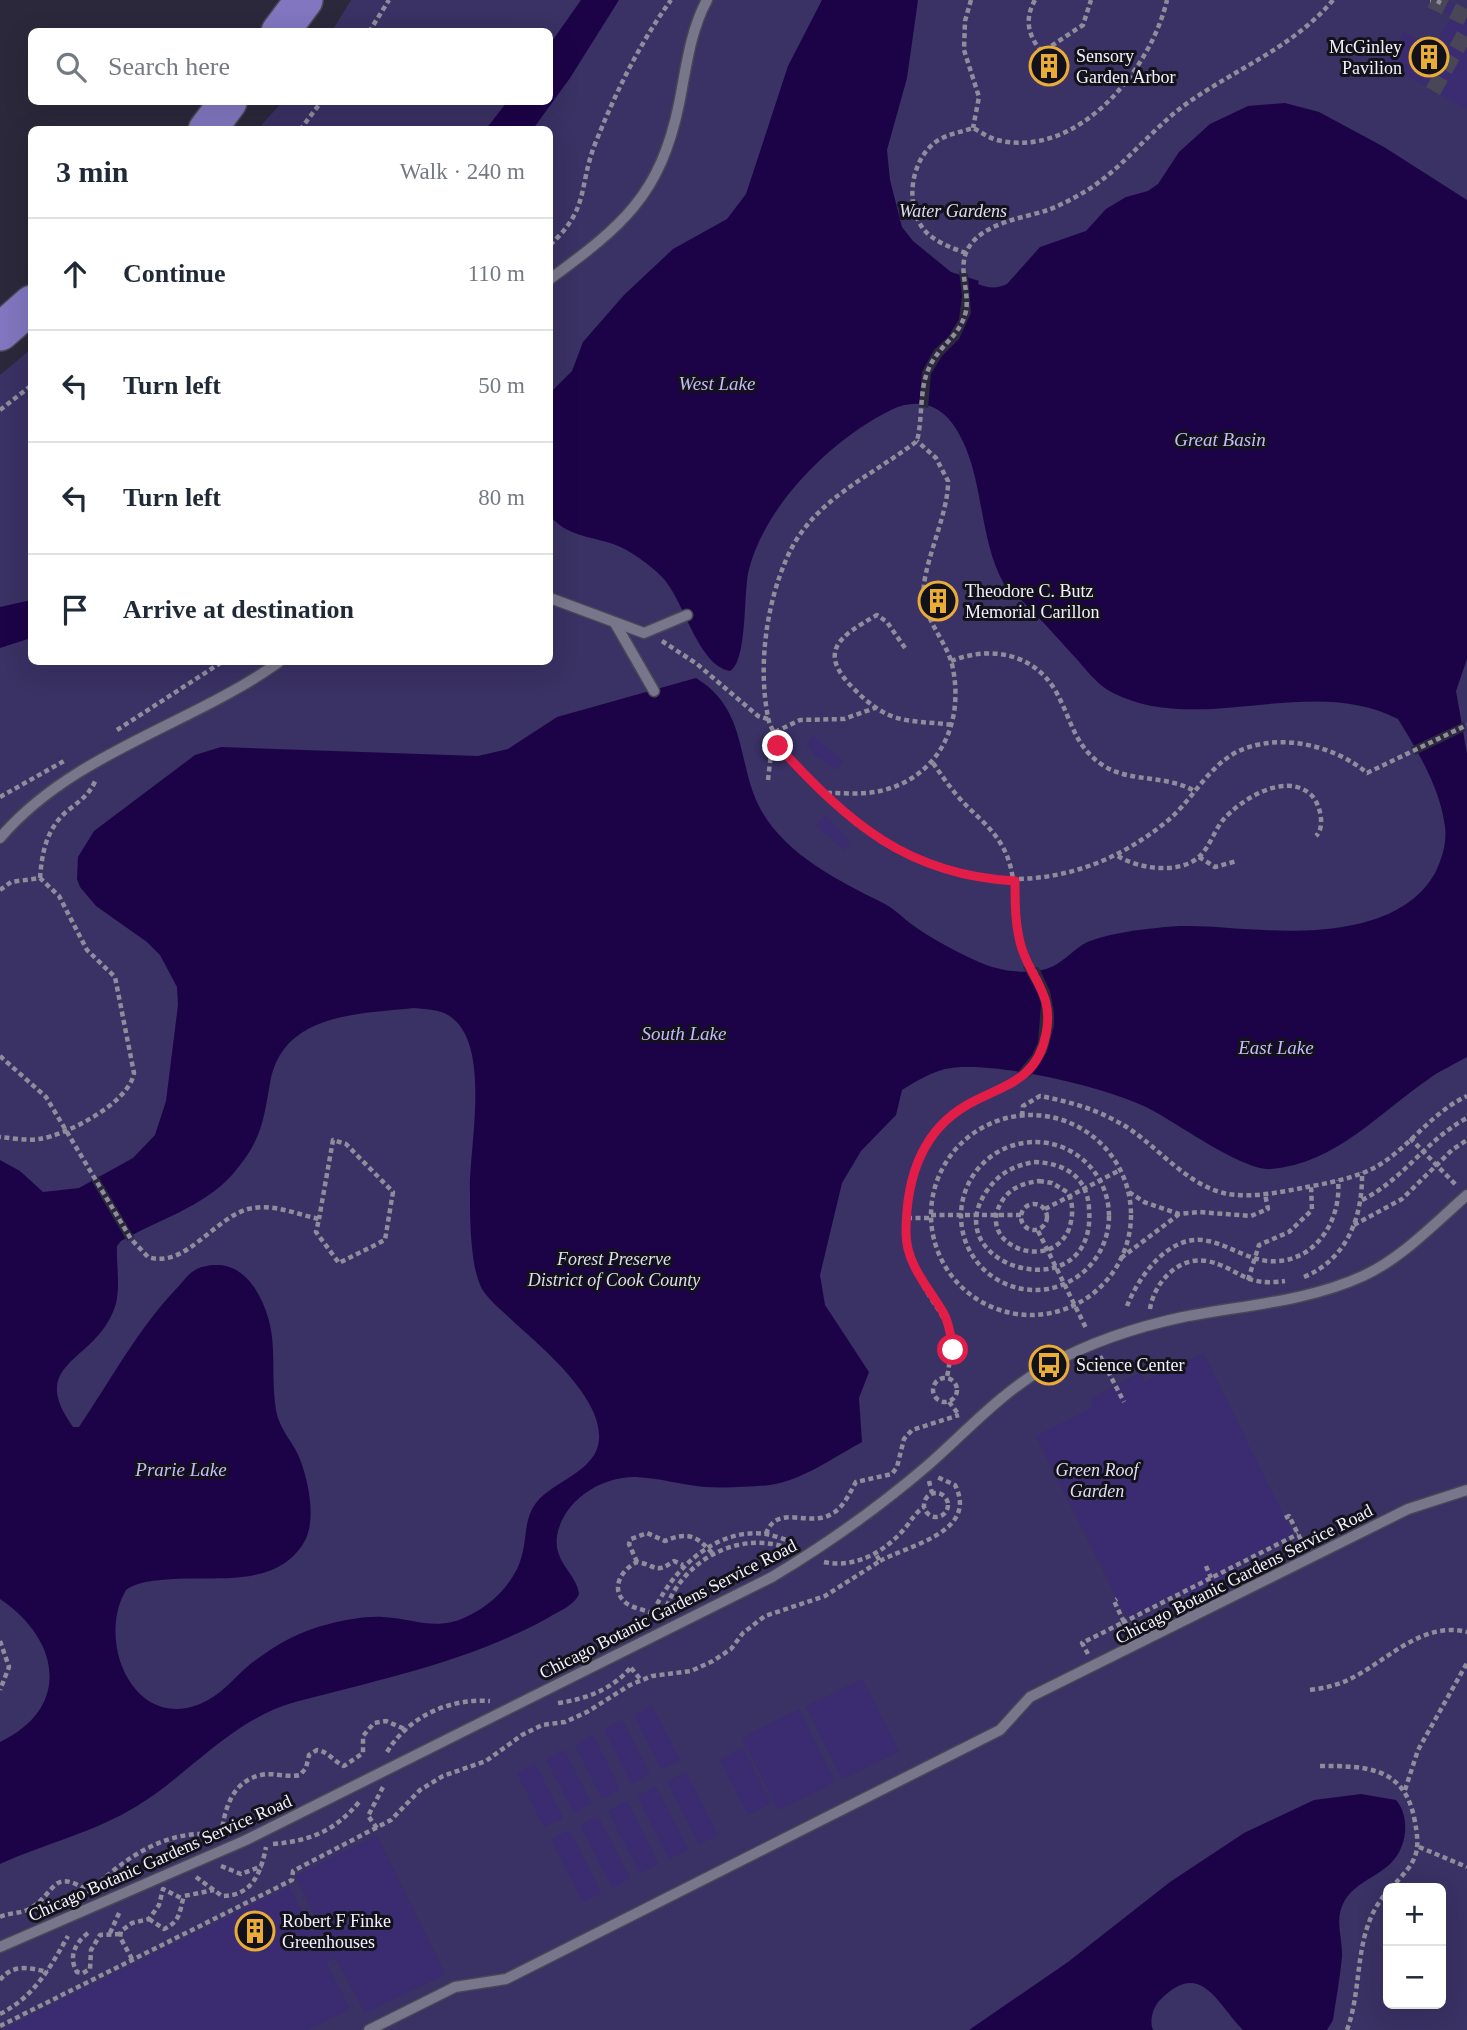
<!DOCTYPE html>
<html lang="en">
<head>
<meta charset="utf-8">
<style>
	:root { --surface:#fff; --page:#f6f6f7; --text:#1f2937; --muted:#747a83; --line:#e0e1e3 }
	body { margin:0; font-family:Georgia,serif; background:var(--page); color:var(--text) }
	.controls { position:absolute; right:21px; bottom:21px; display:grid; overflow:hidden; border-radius:10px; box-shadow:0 7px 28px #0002 }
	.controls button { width:63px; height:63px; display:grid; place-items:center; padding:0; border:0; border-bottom:2px solid var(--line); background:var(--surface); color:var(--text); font:35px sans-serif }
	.stop { position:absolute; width:21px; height:21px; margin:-16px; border:5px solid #e11d48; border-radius:50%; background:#fff }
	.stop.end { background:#e11d48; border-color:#fff; box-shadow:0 2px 7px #0008 }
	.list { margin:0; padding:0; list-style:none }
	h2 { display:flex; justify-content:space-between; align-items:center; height:91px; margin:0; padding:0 28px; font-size:30px }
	h2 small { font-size:23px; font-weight:400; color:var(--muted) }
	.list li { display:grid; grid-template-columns:46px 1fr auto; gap:21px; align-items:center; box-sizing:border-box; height:112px; padding:0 28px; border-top:2px solid var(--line) }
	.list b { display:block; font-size:26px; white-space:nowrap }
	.list em { font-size:23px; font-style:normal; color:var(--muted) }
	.icon { flex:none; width:38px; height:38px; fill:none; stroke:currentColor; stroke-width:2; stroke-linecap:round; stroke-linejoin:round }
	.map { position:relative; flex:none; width:1467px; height:2030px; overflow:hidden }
	.search { position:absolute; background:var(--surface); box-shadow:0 7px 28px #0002; left:28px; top:28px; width:525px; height:77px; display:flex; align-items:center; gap:18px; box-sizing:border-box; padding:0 24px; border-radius:10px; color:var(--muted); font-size:26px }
	.panel { position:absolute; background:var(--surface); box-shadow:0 7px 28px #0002; left:28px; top:126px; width:525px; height:539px; border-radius:10px }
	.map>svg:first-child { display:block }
	.green { fill:#3a3164; fill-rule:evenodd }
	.water { fill:#1c0348; fill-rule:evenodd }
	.pier { fill:#2a283a }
	.building { fill:#3b2b70 }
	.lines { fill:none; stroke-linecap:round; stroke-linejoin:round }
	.pedestrian-tunnel { stroke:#484657; stroke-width:16; stroke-dasharray:16 8; stroke-linecap:butt }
	.service-casing { stroke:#494756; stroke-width:13 }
	.motorway-casing { stroke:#494756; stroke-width:40 }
	.path { stroke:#8f8d9c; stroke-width:4.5; stroke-dasharray:5 3.5; stroke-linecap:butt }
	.service { stroke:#78768b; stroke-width:10 }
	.motorway { stroke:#8176bf; stroke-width:37 }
	.route { stroke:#e11d48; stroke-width:9 }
	.labels { text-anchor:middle; stroke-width:6; stroke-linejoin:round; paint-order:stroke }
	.poi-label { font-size:18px; fill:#f3f2fe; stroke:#13121a; text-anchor:start }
	.park-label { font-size:18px; font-style:italic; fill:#dfddf2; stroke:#13121a }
	.street-label { font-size:18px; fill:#f3f2fe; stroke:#13121a }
	.water-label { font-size:19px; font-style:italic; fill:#c3bcf9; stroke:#13121a }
</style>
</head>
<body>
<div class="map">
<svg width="1467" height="2030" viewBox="0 0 1467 2030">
	<rect width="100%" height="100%" fill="#2a283a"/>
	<!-- green -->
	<path class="green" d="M351,0h1116v2030h-1467v-1655l31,-26 1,313h518v-532l-292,-1 24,-27h268v-70l-218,-1zM1388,1888h53v116h-53z"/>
	<!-- water -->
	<g class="water">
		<path d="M581,0h38l-49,78 -37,51h-47l21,-27h43v-58z"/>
		<path d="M822,0h96l-11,78 -20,72 3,30 12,47 11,14 38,31 28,9 -1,3c10,4 19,5 29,0l33,-37 46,-16 20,-22 20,-12 22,-6 10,-7 21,-32 31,-28 38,-18 37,-3 34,9 65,35 83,53v459l-11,32 11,63v303c-12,7 -26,13 -37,21 -51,35 -95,86 -159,91 -29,2 -95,-47 -123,-61 -41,-21 -159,-49 -203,-39 -15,4 -29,12 -43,21l-6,25 -35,36 -19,32 -22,92 5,30 44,67 -10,26 3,44c-28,15 -61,39 -92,43 -20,2 -44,3 -65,2 -23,-2 -45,-9 -69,-10 -34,-1 -73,23 -79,59 -4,26 20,38 22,58 -5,12 -22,18 -33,25 -79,43 -165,60 -251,83 -64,18 -104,71 -158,104 -44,27 -91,37 -137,58v-122c72,-34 60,-103 0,-143v-439l20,11 23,21 36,-4 54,-30 22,-23 11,-34 12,-96 -1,-18 -17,-32 -13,-13 -51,-36 -16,-19 -3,-8 1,-22 16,-26 101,-76 26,-8 257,9 30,-7 49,-32 139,-39c53,32 40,87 65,132 25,45 78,71 122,93 11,5 21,16 31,23 20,14 43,26 65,36 22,10 57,15 78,2 13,-8 22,-20 36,-24 20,-7 43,-10 64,-12 36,-5 71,1 107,2 57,3 140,-1 171,-57 7,-14 12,-30 10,-46 -5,-40 -27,-75 -47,-108 -89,-46 -198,18 -285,-26 -18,-9 -28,-26 -42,-40 -21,-24 -43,-48 -67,-69 -28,-50 -18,-114 -52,-161 -15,-21 -39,-24 -61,-13 -59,29 -125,94 -142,159 -6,23 -1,92 -19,102 -33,-6 -45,-70 -68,-94 -13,-13 -32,-27 -49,-33 -24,-8 -46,-8 -63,-28v-123l22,-22 11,-29 41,-47 49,-46 54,-30 19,-25 42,-128zM414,1008c9,1 21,1 30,5 51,23 24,136 26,179 0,25 0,74 12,97 8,13 23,24 34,35 28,25 87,75 83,116 -3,32 -45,40 -63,63 -12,16 -9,34 -14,52 -6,25 -28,48 -50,59 -35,19 -54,5 -89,3 -17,-1 -38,3 -54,7 -31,7 -57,23 -81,42 -15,13 -28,30 -48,38 -67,27 -104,-63 -74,-114 9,-7 23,-9 35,-10 47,-6 112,11 142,-36 14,-21 6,-60 -2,-82 -6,-19 -21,-30 -25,-52 -7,-46 6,-80 -22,-123 -9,-13 -22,-23 -39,-22 -5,0 -16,2 -20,5 -7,4 -13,13 -19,19 -38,40 -66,92 -97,138h-6c-46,-64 19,-64 40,-115 9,-20 3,-45 4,-66l4,-5c37,-21 82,-34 111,-66 29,-34 31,-51 38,-92 12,-70 88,-69 144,-75z"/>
		<path d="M31,600v38l-31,10v-41z"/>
		<path d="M1361,1794l35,6c14,16 12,46 -5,63 -16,16 -42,21 -50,46 -5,16 2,32 1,48 -2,21 -6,42 -9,63l-6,10h-84c-26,-26 -42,-72 -83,-30 -7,7 -11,21 -7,30h-184l99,-68 102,-80 74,-49 70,-33z"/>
	</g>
	<!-- pier -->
	<g class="pier">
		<path d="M959,271l9,3 3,39 -12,26 -17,17 -11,18 -3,34 -9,-2 3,-34 12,-22 14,-13 11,-18 3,-23z"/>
		<path d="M1464,722l1,9 -50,24 -4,-8z"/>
		<path d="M1023,967h15l2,3 10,21 4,21v14l-7,26 -17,25 -13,-4 15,-18 6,-13 3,-38 -4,-13z"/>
		<path d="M98,1176l36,61 -7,4 -36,-61z"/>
	</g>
	<!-- building -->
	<g class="building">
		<path d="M1431,0h15l21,12v97l-81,-45 18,-32 29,17 19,-33 -23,-12z"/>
		<path d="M1055,56l5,10 -17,10 -5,-9z"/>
		<path d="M941,591l6,13 -13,7 -6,-13z"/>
		<path d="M813,736l30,25 -8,9 -16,-14 -2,2 -11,-14z"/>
		<path d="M825,815l26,28 -6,7 -29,-24z"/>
		<path d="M1203,1353l90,182 -59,29 4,7 -51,26 -3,-8 -57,29 -91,-182 58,-29 -4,-8 50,-26 4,9z"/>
		<path d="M862,1679l37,72 -57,28 -36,-73z"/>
		<path d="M652,1706l28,54 -19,9 -27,-54z"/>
		<path d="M799,1709l36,73 -57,28 -36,-72z"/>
		<path d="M622,1720l28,54 -19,10 -27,-54z"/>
		<path d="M593,1735l27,54 -18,10 -27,-54z"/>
		<path d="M743,1748l28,55 -23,12 -28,-55z"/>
		<path d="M564,1750l28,54 -18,9 -28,-54z"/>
		<path d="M535,1764l28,54 -19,9 -27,-54z"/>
		<path d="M686,1772l32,63 -19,9 -32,-62z"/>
		<path d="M656,1787l32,62 -19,10 -32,-63z"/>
		<path d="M627,1801l31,63 -18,9 -32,-62z"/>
		<path d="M598,1816l32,63 -18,9 -32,-63z"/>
		<path d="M569,1830l32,63 -18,9 -32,-62z"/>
		<path d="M377,1836l68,138 -80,39 -29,-55 -10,5 24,46 -43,21h-305l287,-143 24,47 9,-5 -26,-53z"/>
	</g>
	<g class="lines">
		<!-- pedestrian-tunnel -->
		<g class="pedestrian-tunnel">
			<path d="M1431,0l36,18"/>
			<path d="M1433,91l34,-61"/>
		</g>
		<defs>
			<g id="service">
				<path d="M550,279c72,-53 110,-83 129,-175 7,-35 11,-73 28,-104"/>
				<path d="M550,598l94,35 43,-18"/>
				<path d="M615,623l39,68"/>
				<path d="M0,838c72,-85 191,-113 279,-176"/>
				<path d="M0,1947l246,-107 526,-263c55,-33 106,-69 155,-111 41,-36 73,-73 122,-101 42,-23 87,-38 134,-48 60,-12 123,-15 180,-41 39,-18 72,-53 104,-81"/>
				<path d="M369,2030l86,-43 51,-8 494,-249 30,-33 378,-188 59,-19"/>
			</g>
			<g id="motorway">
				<path d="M280,32l24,-32"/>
				<path d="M207,130l21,-28"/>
				<path d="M0,332l32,-28"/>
			</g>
		</defs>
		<!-- service casing -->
		<use href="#service" class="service-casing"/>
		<!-- motorway casing -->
		<use href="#motorway" class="motorway-casing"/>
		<!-- path -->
		<g class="path">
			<path d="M971,0l-6,21 -1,29 15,47 -6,31"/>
			<path d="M1035,0c-11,19 -7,36 7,52l41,-27 8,-25"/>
			<path d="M1333,0c-41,49 -101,70 -151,107 -34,26 -59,61 -96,84 -12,7 -25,14 -38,19 -25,8 -60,12 -77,34 -16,21 -1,44 -5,67 -6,26 -27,34 -37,57 -10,21 -6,49 -12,73 -48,37 -106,59 -131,119 -20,46 -28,107 -18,157 1,8 7,16 9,24 4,14 70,77 85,87 97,68 211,70 304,-6 25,-20 39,-51 67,-68 41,-23 100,-10 134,19l100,-48"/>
			<path d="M1430,0h1"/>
			<path d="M1438,4l2,-4"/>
			<path d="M369,32l20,-32"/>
			<path d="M300,130l21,-28"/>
			<path d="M550,245c40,-37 28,-57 45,-101 20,-50 44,-100 76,-144"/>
			<path d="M966,253c-14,-5 -28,-10 -39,-20 -24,-24 -17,-74 10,-92 11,-7 24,-9 36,-13 8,4 16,10 24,12 81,20 154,-71 170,-140"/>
			<path d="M0,410l32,-25"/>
			<path d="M662,641l35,23 61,52 10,3"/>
			<path d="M905,648l-18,-26 -10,-7c-39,22 -60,37 -23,74 12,12 24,22 40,28 18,6 39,5 58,8"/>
			<path d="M951,661c38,-15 81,-9 104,29 17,29 18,56 49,76 27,17 63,8 92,26"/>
			<path d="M117,730l105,-68"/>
			<path d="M775,732l25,-12 44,-1 31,-11"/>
			<path d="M933,763c9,13 18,26 29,38 13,14 29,26 39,43 18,29 11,61 18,93 4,18 15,31 22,48 15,35 4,76 -28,99 -11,7 -23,10 -34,15 -35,16 -64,49 -70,88 -4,26 -5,54 5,79 20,50 46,49 33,111"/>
			<path d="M768,780l3,-26 7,-9"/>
			<path d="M827,793c17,0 36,2 53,-2 58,-13 84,-66 73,-122 -4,-24 -25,-44 -29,-69 -5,-29 25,-85 24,-119l-12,-23 -19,-17"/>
			<path d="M0,797l64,-36"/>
			<path d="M1118,856c20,13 62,19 82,0 10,-10 14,-25 23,-36 18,-21 61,-47 86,-27 11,8 17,34 7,43"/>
			<path d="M1199,857l16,10 22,-6"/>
			<path d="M40,878c2,-25 6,-48 26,-66 12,-10 24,-17 30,-33"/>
			<path d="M0,890l11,-8 29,-4 19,18 28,54 28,27 19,96c-5,30 -67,62 -95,66 -13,2 -27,-1 -39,-2"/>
			<path d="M0,1056l46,41 85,142 17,18c37,12 65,-38 100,-48 24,-6 48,5 71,10l-3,13 23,31 46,-23 8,-48 -47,-48 -13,-4 -14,79"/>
			<circle cx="1031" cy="1215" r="100"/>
			<path d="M1022,1116l1,-10 17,-10c26,5 53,12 76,25 38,19 68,65 112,73 25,4 54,-2 79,-7 22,-4 47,-9 67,-19 35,-19 56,-55 93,-72"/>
			<path d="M1410,1138l46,47"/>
			<circle cx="1035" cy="1216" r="74"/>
			<path d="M1034,1162c30,1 53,14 55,46 9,105 -154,60 -103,-16 13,-19 27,-26 48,-30z"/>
			<path d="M1039,1181l13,2 15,9c7,10 6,25 2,37 -18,45 -95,16 -67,-28 9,-14 22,-18 37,-20z"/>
			<path d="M1129,1192l15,10 35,12 20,-2 52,4 17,-7 -3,-15"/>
			<path d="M1362,1200c41,-20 65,-61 105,-82"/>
			<circle cx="1034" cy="1217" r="13"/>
			<path d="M1045,1209l75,-39"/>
			<path d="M931,1215h90"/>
			<path d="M907,1218h23"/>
			<path d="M1354,1225l48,-26 50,-49 15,-10"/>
			<path d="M1038,1231l49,99"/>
			<path d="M1121,1258l57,-43"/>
			<path d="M1304,1277c43,-18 59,-60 58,-105"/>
			<path d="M1248,1280l11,-35 30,-13 23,-22 -1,-24"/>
			<path d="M1127,1306c12,-30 43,-74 81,-65 20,4 39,18 60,20 46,4 74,-40 70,-81"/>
			<path d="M1150,1309c4,-26 28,-53 57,-48 33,7 35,26 78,20"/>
			<path d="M1100,1356l24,46"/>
			<circle cx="945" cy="1390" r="12"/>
			<path d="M949,1402l10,13"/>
			<path d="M929,1481l3,12"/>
			<circle cx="936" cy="1505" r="12"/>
			<path d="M1285,1518l4,-2 15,30"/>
			<path d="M766,1534c11,-32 44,-5 67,-21 11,-6 17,-21 23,-31l36,-8 5,-7 7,-28 8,-9 47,-15"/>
			<path d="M880,1561c29,-16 99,-29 75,-76l-18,-8"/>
			<path d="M637,1562l-8,-18 2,-5 16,-6 18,8c23,-10 32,-5 48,13"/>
			<path d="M824,1562c32,7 62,-11 82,-35 6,-8 10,-15 18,-20"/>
			<path d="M1206,1566l5,12"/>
			<path d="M653,1613c-9,-3 -20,-5 -27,-10 -17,-14 -4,-34 11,-41 20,3 17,13 37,-1l9,4"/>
			<path d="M664,1614c15,-51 73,-86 126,-65"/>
			<path d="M654,1620l-1,-7c18,-42 62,-86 113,-79 10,2 21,6 31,10"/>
			<path d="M1129,1631l-5,-9 174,-88"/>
			<path d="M0,1641l9,26 -9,23"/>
			<path d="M1088,1654l-6,-11 42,-21 -10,-21 3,-2"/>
			<path d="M631,1668l10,12"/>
			<path d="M1310,1690c15,-2 29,-5 42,-12 36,-18 70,-57 115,-46"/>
			<path d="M558,1703c29,-4 55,-14 74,-37"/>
			<path d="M387,1752c22,-36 63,-54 103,-51"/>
			<path d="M1320,1766c44,0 83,0 94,51 8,38 2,44 -23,71"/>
			<path d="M1405,1790l13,-40 49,-87"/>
			<path d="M377,1828l-9,-12 15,-29"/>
			<path d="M221,1835c4,-26 10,-53 40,-60 12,-3 26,3 39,0l6,-7 3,-13 8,-5c12,2 16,11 27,16l19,-13v-17l11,-13 12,-2 21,9"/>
			<path d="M273,1844c37,-3 62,-13 86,-42"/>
			<path d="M1419,1847l48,20"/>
			<path d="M221,1866l20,8 21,-8"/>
			<path d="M196,1877l26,19c30,0 39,-23 44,-49"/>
			<path d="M94,1888c31,-31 76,-60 122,-53"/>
			<path d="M0,1917c10,-5 22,-3 31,-9 27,-17 20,-41 59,-16"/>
			<path d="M149,1919l15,10c17,-8 15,-17 20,-33l30,-6"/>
			<path d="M88,1933c-13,10 -20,24 -11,39l6,1 7,-4 1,-19 9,-15 21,-1"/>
			<path d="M110,1933l10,-22"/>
			<path d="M132,1959l-12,-22 1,-6 11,-8 17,-4 10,-14 4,-16 20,10"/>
			<path d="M0,1980c13,-17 30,-12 48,-8"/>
			<path d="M0,2014c34,-17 50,-46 68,-78"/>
			<path d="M0,2026l292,-146 1,-9 98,-51 29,-30 23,-14 43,-15 36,-26 20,-10 23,-3 22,-10 43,-27 22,-9 39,-5 22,-10 18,-12 12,-16 22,-17 60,-20 55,-35 -5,-8"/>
			<path d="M1347,2030c17,-46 5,-100 41,-139"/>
		</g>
		<!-- service -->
		<use href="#service" class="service"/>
		<!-- motorway -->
		<use href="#motorway" class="motorway"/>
	</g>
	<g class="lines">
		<!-- route -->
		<path class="route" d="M778,746c70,76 128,129 237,135 0,23 0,46 7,68 11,33 32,46 24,85 -9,48 -44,51 -79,71 -47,27 -61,77 -61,128 0,32 24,56 38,81 6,11 7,24 9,36"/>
	</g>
	<!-- icons -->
	<defs>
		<symbol id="building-ring" viewBox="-11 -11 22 22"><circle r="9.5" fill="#13121a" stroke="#e8ac37" stroke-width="1.5"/><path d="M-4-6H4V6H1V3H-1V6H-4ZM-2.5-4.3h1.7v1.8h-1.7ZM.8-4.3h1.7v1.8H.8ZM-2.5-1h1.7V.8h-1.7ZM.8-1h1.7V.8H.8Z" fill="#e8ac37"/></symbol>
		<symbol id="bus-ring" viewBox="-11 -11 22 22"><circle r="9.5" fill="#13121a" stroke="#e8ac37" stroke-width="1.5"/><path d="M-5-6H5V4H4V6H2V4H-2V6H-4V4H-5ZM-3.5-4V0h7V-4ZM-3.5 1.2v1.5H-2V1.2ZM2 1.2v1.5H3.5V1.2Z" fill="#e8ac37"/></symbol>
	</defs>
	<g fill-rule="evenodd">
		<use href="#building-ring" x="1407" y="35" width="44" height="44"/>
		<use href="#building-ring" x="1027" y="44" width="44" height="44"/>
		<use href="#building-ring" x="916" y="579" width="44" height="44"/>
		<use href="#bus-ring" x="1027" y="1343" width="44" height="44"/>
		<use href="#building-ring" x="233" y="1909" width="44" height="44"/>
	</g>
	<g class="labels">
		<!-- poi labels -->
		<g class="poi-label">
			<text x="1402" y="53" text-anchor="end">McGinley<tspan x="1402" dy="21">Pavilion</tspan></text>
			<text x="1076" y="62">Sensory<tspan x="1076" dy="21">Garden Arbor</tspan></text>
			<text x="965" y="597">Theodore C. Butz<tspan x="965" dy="21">Memorial Carillon</tspan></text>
			<text x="1076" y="1371">Science Center</text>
			<text x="282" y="1927">Robert F Finke<tspan x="282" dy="21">Greenhouses</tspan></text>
		</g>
		<!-- park labels -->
		<g class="park-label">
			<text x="953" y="217">Water Gardens</text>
			<text x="614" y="1265">Forest Preserve<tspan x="614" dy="21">District of Cook County</tspan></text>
			<text x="1097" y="1476">Green Roof<tspan x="1097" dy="21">Garden</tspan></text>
		</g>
		<!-- street labels -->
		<g class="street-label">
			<text transform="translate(1244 1574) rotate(-27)" y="6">Chicago Botanic Gardens Service Road</text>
			<text transform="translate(668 1609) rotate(-27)" y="6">Chicago Botanic Gardens Service Road</text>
			<text transform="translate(160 1858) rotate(-24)" y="6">Chicago Botanic Gardens Service Road</text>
		</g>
		<!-- water labels -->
		<g class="water-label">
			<text x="717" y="390">West Lake</text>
			<text x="1220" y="446">Great Basin</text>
			<text x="684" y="1040">South Lake</text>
			<text x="1276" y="1054">East Lake</text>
			<text x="181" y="1476">Prarie Lake</text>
		</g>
	</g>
</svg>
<div class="controls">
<button>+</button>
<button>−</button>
</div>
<div class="stop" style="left:953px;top:1350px"></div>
<div class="stop end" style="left:778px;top:746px"></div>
<div class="search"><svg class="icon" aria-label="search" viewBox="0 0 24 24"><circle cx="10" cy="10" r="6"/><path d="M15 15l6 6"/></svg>Search here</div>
<section class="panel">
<h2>3 min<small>Walk · 240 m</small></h2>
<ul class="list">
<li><svg class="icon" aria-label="ahead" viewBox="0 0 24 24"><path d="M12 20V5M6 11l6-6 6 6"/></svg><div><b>Continue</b></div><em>110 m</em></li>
<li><svg class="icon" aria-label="left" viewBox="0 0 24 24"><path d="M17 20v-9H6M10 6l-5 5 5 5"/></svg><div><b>Turn left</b></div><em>50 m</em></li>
<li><svg class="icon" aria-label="left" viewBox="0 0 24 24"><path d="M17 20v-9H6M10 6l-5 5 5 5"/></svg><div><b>Turn left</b></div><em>80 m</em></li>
<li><svg class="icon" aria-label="arrive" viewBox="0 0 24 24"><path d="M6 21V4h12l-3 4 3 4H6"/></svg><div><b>Arrive at destination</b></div></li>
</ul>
</section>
</div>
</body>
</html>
